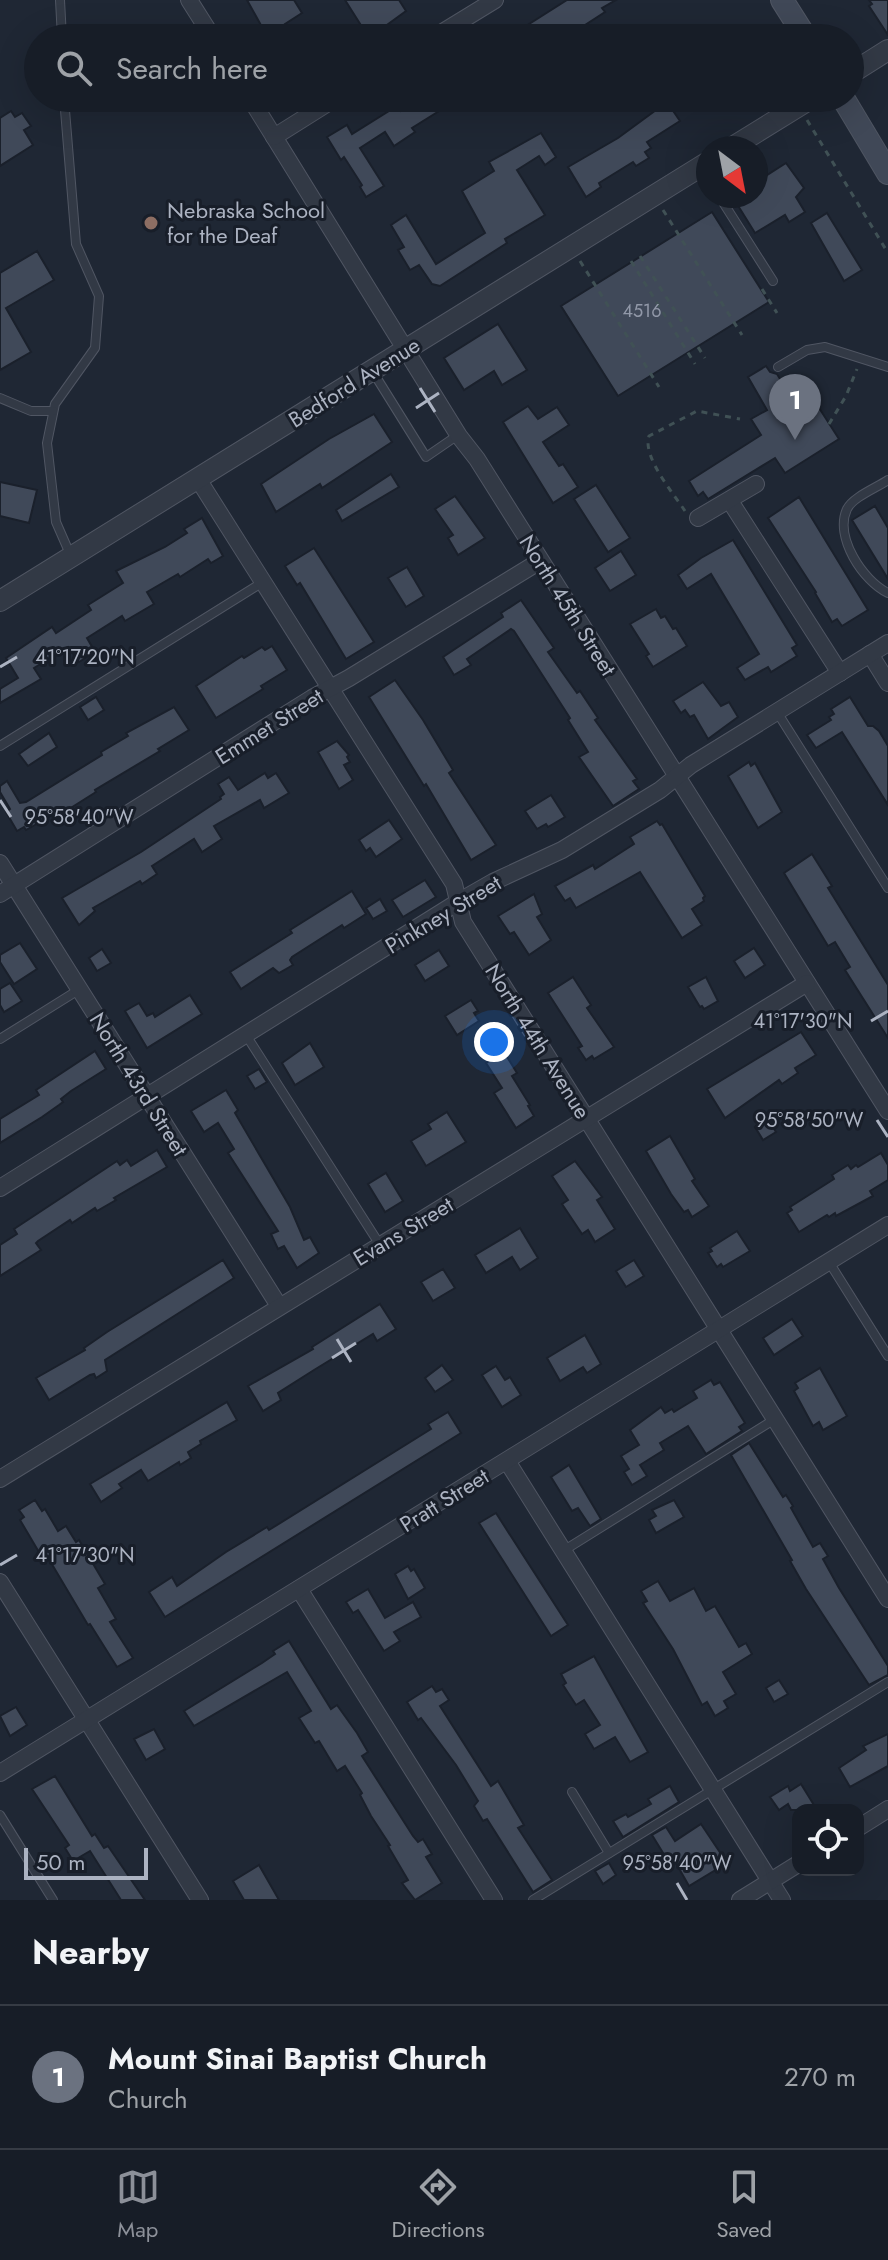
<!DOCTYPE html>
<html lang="en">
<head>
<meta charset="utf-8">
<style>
	:root { --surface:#171d27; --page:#20262f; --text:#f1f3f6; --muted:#9ea2a7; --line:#363b44; --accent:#8c9099 }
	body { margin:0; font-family:Jost,sans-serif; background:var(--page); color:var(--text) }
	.controls { position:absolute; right:24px; bottom:24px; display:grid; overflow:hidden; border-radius:16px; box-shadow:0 8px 32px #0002 }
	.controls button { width:72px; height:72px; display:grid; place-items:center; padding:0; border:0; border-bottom:2px solid var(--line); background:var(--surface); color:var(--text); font:40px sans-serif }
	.compass { position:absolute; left:696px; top:136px; width:72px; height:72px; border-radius:50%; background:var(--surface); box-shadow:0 8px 32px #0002; rotate:148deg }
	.scale { position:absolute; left:24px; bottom:20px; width:124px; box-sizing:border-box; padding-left:8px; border:4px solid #acb3c2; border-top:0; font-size:22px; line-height:28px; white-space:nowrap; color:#acb3c2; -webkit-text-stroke:6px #181e29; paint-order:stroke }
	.you { position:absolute; left:494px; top:1042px; width:28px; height:28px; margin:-20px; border:6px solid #fff; border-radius:50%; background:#1a73e8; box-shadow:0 0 0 12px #1a73e833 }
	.badge { display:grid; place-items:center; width:52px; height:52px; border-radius:50%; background:var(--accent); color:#fff; font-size:26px; font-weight:700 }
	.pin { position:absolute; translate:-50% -66px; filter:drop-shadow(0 2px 4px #0008) }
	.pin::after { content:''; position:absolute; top:42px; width:28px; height:24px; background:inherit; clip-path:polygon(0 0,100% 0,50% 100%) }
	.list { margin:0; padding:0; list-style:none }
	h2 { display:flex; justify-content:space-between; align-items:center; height:104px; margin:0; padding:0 32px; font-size:34px }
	h2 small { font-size:26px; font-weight:400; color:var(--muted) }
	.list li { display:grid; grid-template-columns:52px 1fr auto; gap:24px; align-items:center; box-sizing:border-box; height:144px; padding:0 32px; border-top:2px solid var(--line) }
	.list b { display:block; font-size:30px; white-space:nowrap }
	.list p { margin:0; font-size:26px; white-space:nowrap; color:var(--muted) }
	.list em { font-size:26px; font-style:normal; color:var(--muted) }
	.icon { flex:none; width:44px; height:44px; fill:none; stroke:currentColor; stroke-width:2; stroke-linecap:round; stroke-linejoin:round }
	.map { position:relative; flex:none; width:888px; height:1900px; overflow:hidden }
	.search { position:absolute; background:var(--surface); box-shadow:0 8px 32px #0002; left:24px; right:24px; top:24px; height:88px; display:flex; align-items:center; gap:20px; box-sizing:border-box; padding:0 28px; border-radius:44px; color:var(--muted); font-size:30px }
	.sheet { height:248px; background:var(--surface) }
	nav { display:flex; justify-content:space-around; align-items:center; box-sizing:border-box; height:112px; border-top:2px solid var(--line); background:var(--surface); font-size:22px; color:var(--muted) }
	nav a { display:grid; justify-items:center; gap:4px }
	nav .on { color:var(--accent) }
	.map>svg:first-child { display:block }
	.building { fill:#404959; stroke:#1a202b; stroke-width:2 }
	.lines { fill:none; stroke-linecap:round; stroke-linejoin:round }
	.service-casing { stroke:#505663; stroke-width:10 }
	.minor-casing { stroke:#505663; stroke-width:18 }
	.tertiary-casing { stroke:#505663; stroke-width:22 }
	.secondary-casing { stroke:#505663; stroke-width:24 }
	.path { stroke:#405155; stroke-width:3; stroke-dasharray:6 6; stroke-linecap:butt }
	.service { stroke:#323945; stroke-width:8 }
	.minor { stroke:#323945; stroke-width:16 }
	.tertiary { stroke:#323945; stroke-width:20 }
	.secondary { stroke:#404857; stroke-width:22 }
	.ticks { fill:none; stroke:#acb3c2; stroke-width:3 }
	.education-dot { fill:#8d6e63; stroke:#181e29; stroke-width:3 }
	.labels { text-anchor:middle; stroke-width:6; stroke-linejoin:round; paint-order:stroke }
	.number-label { font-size:18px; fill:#9198a8 }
	.poi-label { font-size:22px; fill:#acb3c2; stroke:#181e29; text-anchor:start }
	.street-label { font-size:22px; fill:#acb3c2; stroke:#181e29 }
	.ticks-label { font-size:20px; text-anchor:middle; fill:#acb3c2; stroke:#181e29; stroke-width:6; stroke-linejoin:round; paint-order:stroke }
</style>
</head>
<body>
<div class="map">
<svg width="888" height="1900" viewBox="0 0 888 1900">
	<rect width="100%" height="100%" fill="#1f2734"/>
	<!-- building -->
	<g class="building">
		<path d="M247,0h47l8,13 -17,11 9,14h-26z"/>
		<path d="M345,0h54l7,11 -37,27z"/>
		<path d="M567,0h49l-14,8 3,4 -40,26h-58z"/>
		<path d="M869,0h19v35l-19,-29 3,-2z"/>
		<path d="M421,98h39l-48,30 3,4 -21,14 -9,-14 -25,16 24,38 -18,11 -6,-10 2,-2 -18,-28 -3,3 -14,-23 20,-12 5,9 45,-28 4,5z"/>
		<path d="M667,102l13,19 -33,21 4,6 -6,4 4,6 -13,8 -3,-4 -34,21 2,4 -15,10 -18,-30 50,-29z"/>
		<path d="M11,111l4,6 7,-4 9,13 -7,4 9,15 -33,21v-48z"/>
		<path d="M541,133l15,24 -11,8 -6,-9 -22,14 28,45 -40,24 2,4 -67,43 -8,-2 -13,-19 -9,5 -12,-20 6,-3 -13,-22 15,-10 30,49 49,-31 -23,-42 32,-20 -5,-9z"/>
		<path d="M786,163l18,25 -8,9 9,15 -16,10 -4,-7 -30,18 -23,-37h24v-14z"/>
		<path d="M712,212l57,90 -151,94 -57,-90z"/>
		<path d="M827,213l35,57 -18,11 -33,-58z"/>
		<path d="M37,251l17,29 -48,28 25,44 -31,18v-97z"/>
		<path d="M498,324l29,46 -25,15 -8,-14 -30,19 -20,-32z"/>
		<path d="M766,366l4,6 7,2 13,21 15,-9 34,53 -54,34 -10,-15 -67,41 -5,-7 -5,4 -9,-15 72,-46 -10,-16 16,-9 -19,-33z"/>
		<path d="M528,406l10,13 19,-12 12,18 -26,17 16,24 4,-2 15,23 -25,16 -50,-81z"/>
		<path d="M374,414l18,28 -70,46 -2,-4 -44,28 -15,-28 68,-45z"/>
		<path d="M391,474l8,13 -57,34 -6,-11z"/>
		<path d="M0,482l37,8 -8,33 -29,-7z"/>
		<path d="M596,485l34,53 -22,14 -34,-53z"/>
		<path d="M455,496l30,42 -27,17 -10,-17 5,-3 -18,-26z"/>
		<path d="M799,497l69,113 -26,16 -5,-7 -5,3 -17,-29 1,-1 -48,-74z"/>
		<path d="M875,506l13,22v51l-36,-59z"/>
		<path d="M202,518l21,38 -12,7 -3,-4 -28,18 -2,-3 -31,18 7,12 -29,17 -3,-5 -35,22 8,14 -16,10 -11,-15 -34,21 7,11 -41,24v-14l18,-11 -12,-20 46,-31 4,6 35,-23 -3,-5 35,-22 -7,-12 49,-24 22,-14 -3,-4z"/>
		<path d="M733,540l64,105 -5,3 5,8 -26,16 -3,-5 -23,13 -8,-12 22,-14 -48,-80 -24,15 -9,-14 23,-17z"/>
		<path d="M314,548l60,94 -28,17 -46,-76 -3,2 -12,-19z"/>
		<path d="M621,551l15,24 -26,16 -15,-23z"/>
		<path d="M407,567l17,29 -18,11 -18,-29z"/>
		<path d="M521,600l33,48 -6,4 29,41 3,-2 18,27 -3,2 42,59 -4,2 6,8 -26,17 -34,-49 9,-5 -20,-32 2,-2 -56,-87 -3,-2 -44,30 4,6 -17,10 -11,-18 60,-40 -2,-4z"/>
		<path d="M656,609l5,9 4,-2 8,13 3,-1 11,18 -34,21 -7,-11 3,-2 -19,-30z"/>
		<path d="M272,646l15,24 -26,16 2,3 -47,29 -20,-32 46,-30 2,2 18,-11 3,3z"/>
		<path d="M395,680l28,40 30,50 -4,3 47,72 -25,15 -45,-76 -2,2 -55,-89z"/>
		<path d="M703,682l18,24 8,-4 9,15 -30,22 -14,-24 -4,2 -5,-7 -4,3 -8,-12z"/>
		<path d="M96,697l8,13 -16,10 -8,-13z"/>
		<path d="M850,697l18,29h5l6,5 9,15v59l-46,-73 -26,16 -9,-13 24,-15 -2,-3 5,-3 -3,-5z"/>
		<path d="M174,707l15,23 -31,19 2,2 -65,39 1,2 -38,24 -2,-3 -30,17 -2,-3 -7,4 -11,-19 4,-3 -10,-17v-6l7,-5 13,22 6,-1 76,-47 -1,-3 27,-16 -2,-3z"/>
		<path d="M49,733l8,14 -29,19 -9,-12z"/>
		<path d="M337,741l12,14 -2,2 3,5 -6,3 9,15 -14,9 -21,-37z"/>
		<path d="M749,762l2,4 4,-3 27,49 -24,16 -30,-52z"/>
		<path d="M265,773l3,5 8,-5 13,20 -25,15 -4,-8 -46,26 8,13 -20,13 -8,-13 -42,27 5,8 -15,10 -2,-3 -47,27 2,3 -16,14 -17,-27 79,-46 80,-53 -1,-2 4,-3 -6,-10 11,-7 9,13z"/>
		<path d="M551,795l14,22 -17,10 -2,-3 -9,5 -12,-18z"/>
		<path d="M389,820l13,19 -26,18 -6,-9 -4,3 -7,-11z"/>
		<path d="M657,821l3,4 2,-1 43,72 -2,2 1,3 -12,8 10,16 -20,13 -42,-66 -64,36 -6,-10 -5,3 -10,-15 38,-21 2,4 39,-25 -4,-7z"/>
		<path d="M812,854l20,32 -4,2 60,97v53l-43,-68 5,-3 -15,-25 -7,4 -44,-73z"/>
		<path d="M425,880l11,17 -33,20 -11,-17z"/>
		<path d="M352,891l14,23 -22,14 -2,-3 -50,32 -2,3 3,5 -14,8 -6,-5 -32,21 -11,-17 62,-39 -2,-3z"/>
		<path d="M534,894l8,20 -5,3 14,23 -22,15 -15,-23 -4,2 -12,-18z"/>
		<path d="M380,899l7,12 -14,8 -7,-11z"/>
		<path d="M20,943l17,26 -23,15 -14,-22v-7z"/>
		<path d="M754,948l11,17 -20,13 -11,-17z"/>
		<path d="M102,949l9,14 -14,8 -8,-13z"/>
		<path d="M439,950l10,16 -24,15 -10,-16z"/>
		<path d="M573,977l18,28 -4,3 27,39 -20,12 -2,-3 -6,4 -8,-12 4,-2 -34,-53z"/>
		<path d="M706,977l12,24 -14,8 -2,-3 -2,1 -12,-20z"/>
		<path d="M10,983l12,18 -18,11 -4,-7v-16z"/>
		<path d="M190,995l12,19 -55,34 -22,-37 14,-8 8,13 6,-3 2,4z"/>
		<path d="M471,1000l7,11 -4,2 5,8 -22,14 -12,-19z"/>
		<path d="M801,1032l15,23 -21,13 3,5 -16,11 -3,-4 -54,38 -18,-29z"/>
		<path d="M310,1043l14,24 -29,18 -13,-22z"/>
		<path d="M95,1051l11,18 -35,22 -10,8 2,3 -4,3 -17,12 -42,26v-24l39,-24 -3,-5z"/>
		<path d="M504,1052l13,21 -5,3 18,29 -2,1 6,10 -18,12 -22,-35 8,-5 -16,-25z"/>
		<path d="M259,1069l8,13 -12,7 -8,-13z"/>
		<path d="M226,1090l12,20 -3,3 55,94 14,33 6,-3 9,16 -22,15 -13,-22 -6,3 -7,-15 7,-3 -50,-78 6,-4 -16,-26 -14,9 -13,-21z"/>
		<path d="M447,1112l19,30 -40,24 -15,-25 20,-12 -3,-5z"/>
		<path d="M768,1119l8,13 -13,8 -8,-13z"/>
		<path d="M670,1136l25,43 -3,2 17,25 -17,11 -4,-7 -4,2 -13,-18 -25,-43z"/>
		<path d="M157,1150l10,17 -53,31 2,2 -19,11 -2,-3 -23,15 -2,-3 -32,21 -2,2 5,7 -41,26v-31l17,-11 -3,-5 103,-68 3,4 7,-5 4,6z"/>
		<path d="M881,1153l7,12v15l-18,11 3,5 -37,20 -1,-3 -6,4 -2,-2 -28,17 -12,-19 5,-3 -2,-3 44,-28 -2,-4 16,-10 3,4 5,-4 2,2z"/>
		<path d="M575,1161l27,36 -5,3 18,29 -20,13 -7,-12 -6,4 -20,-30 6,-4 -16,-24z"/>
		<path d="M386,1173l17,28 -18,11 -17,-28z"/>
		<path d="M520,1228l18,30 -18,12 -8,-13 -26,16 -11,-18z"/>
		<path d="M737,1231l13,20 -27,16 -2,-3 -4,3 -9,-14 4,-2 -2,-3z"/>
		<path d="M223,1260l11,18 -129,82 2,11 -11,7 -2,-4 -4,1 -41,25 -13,-22 49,-28 -1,-2 23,-16z"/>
		<path d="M634,1260l10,16 -18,11 -10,-16z"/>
		<path d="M443,1269l12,19 -22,13 -12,-19z"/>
		<path d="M380,1304l16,25 -19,12 -4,-7 -59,36 -36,23 3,7 -18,11 -15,-25 65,-37 -1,-2z"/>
		<path d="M792,1319l11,17 -29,19 -11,-17z"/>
		<path d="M585,1335l16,29 -14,9 -4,-6 -23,14 -13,-23z"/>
		<path d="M442,1365l11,15 -18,12 -10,-14z"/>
		<path d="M496,1366l9,14 5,-3 11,18 -19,12 -20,-32z"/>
		<path d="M820,1368l27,48 -24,14 -4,-8 -6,4 -19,-35 4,-3 -3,-5z"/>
		<path d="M711,1380l3,5 6,-3 25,41 -6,4 3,4 -36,23 -18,-28 -28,17 4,7 -24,15 7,11 -15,9 -8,-13 5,-3 -8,-13 18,-11 -9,-15 31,-23 4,6 7,-4 2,3 23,-14 -4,-7z"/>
		<path d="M227,1402l10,18 -37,21 1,3 -13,8 3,6 -11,7 -1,-3 -31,19 -7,-11 -22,14 3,4 -21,14 -11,-18z"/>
		<path d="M448,1412l13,21 -296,184 -16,-25 23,-15 5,9 49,-34 41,-25 2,3 162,-101 -3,-5z"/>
		<path d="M749,1443l34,54 3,-2 7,11 -2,2 22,39 7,-4 8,13 -5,3 16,29 49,78v9l-19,10 -63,-96 -16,-28 2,-1 -61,-105z"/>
		<path d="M569,1465l32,54 -11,7 -12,-18 -6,3 -21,-34z"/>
		<path d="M35,1500l7,11 3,-2 13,22 8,-5 10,16 3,-2 26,44 -7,4 18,31 -6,3 23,36 -16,9 -27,-43 -2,1 -41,-69 -4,3 -23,-39 4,-3 -5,-7z"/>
		<path d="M674,1500l10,17 -28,16 -7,-13 7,-4 -4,-6z"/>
		<path d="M496,1513l72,112 -17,11 -72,-113z"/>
		<path d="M408,1566l3,5 3,-2 11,19 -17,11 -13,-25z"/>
		<path d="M658,1581l12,20 24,-13 12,23 9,-5 24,41 7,-4 6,11 -29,18 13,22 -12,7 4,7 -13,8 -8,-14 -5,3 -29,-56 -30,-46 4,-2 -6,-10z"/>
		<path d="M368,1589l17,29 28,-16 8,15 -27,15 6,9 -16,10 -26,-41 -5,3 -7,-11z"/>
		<path d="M289,1641l42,68 6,-4 20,28 11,19 -6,4 51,80 5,6 5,-3 9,15 -6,3 16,26 -27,17 -13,-17 6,-3 -20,-34 2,-1 -19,-29 -11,-21 2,-2 -17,-27 -8,5 -18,-30 -4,2 -16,-25 12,-7 -24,-39 -93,54 -10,-15 78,-48 13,-9 -2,-3z"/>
		<path d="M594,1656l54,96 -18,10 -15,-25 -21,12 -9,-15 15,-9 -16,-25 -8,5 -13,-20 3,-2 -5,-9z"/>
		<path d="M779,1680l9,14 -14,8 -8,-14z"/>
		<path d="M432,1686l4,6 6,-3 7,11 -9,6 51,80 7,-5 26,44 -6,3 34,52 -19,12 -46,-73 -4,2 -9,-15 4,-5 -22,-36 -35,-47 -3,2 -11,-18z"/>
		<path d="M16,1707l11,18 -17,11 -10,-20z"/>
		<path d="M154,1729l11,20 -19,11 -12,-21z"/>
		<path d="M888,1734v32l-38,21 -11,-19 27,-18 -3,-4z"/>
		<path d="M55,1776l37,60 3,-2 9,14 4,-2 37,54h-24l-31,-49 -17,10 -8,-13 4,-3 -37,-56z"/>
		<path d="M801,1784l16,26h-26l-3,-6 -9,6 -9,-13 18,-11 2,5z"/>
		<path d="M670,1786l9,16 -56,35 -10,-16 13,-7 2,3 23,-13 -3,-5z"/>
		<path d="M701,1824l26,39 -38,23 -16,-28 -5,3 -16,-26 14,-8 9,14z"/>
		<path d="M609,1863l7,12 -13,9 -8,-13z"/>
		<path d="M259,1865l20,35h-35l-11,-19z"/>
	</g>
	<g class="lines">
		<defs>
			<g id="service">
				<path d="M60,0l2,38"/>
				<path d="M64,98l12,146 23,52 -4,52 -40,56 -8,39 9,79 14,32"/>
				<path d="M719,196l54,85"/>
				<path d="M778,367l29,-17 18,-3 63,20"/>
				<path d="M373,372l53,85 32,-22"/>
				<path d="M0,398l31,13h22"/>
				<path d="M888,480c-12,8 -35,17 -41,29 -13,28 16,72 41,84"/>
				<path d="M777,712l111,176"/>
				<path d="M0,746l263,-164"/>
				<path d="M246,1035l134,210"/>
				<path d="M0,1039l80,-50"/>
				<path d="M829,1262l59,94"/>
				<path d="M563,1551l212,-132"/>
				<path d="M572,1792l37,61"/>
				<path d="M0,1815l53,85"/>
				<path d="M533,1900l355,-218"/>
			</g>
			<g id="minor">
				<path d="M189,0l24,38"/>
				<path d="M433,38l62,-38"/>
				<path d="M250,98l209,338 18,23 411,652"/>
				<path d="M274,137l62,-39"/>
				<path d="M198,479l256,405 9,38 425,677"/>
				<path d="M730,501l110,172"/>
				<path d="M698,518l58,-34"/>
				<path d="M870,654l18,29"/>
				<path d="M0,863l279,443"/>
				<path d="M0,894l312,-196 37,-20 191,-117"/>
				<path d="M0,1188l458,-286 35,-20 69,-32 98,-60 31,-25 197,-122"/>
				<path d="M507,1461l275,439"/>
				<path d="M0,1479l807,-496"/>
				<path d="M0,1582l200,318"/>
				<path d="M299,1589l195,311"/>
				<path d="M0,1773l888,-548"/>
				<path d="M858,1828l30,-19"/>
				<path d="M740,1900l58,-36"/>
			</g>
			<g id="tertiary">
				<path d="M850,74l38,-24"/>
				<path d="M731,148l81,-50"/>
				<path d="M0,601l708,-439"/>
			</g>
			<g id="secondary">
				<path d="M782,0l24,38"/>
				<path d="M843,98l45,75"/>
			</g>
		</defs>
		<!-- service casing -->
		<use href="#service" class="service-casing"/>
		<!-- minor casing -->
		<use href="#minor" class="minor-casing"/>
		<!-- tertiary casing -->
		<use href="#tertiary" class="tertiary-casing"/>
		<!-- secondary casing -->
		<use href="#secondary" class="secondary-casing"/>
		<!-- path -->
		<g class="path">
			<path d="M807,120l81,133"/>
			<path d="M663,210l79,125"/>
			<path d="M640,256l65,102"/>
			<path d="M580,261l79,126"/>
			<path d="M631,261l64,103"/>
			<path d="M762,289l15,24"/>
			<path d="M829,424l17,-28 11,-27"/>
			<path d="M685,511c-11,-17 -43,-54 -36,-75l48,-25 43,8"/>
		</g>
		<!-- service -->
		<use href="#service" class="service"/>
		<!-- minor -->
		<use href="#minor" class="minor"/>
		<!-- tertiary -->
		<use href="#tertiary" class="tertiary"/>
		<!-- secondary -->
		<use href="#secondary" class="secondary"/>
	</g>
	<!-- ticks -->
	<path class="ticks" d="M420,388l15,24M416,408l23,-15M0,667l17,-10M0,800l11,17M871,1021l17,-10M877,1120l11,17M337,1339l14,23M332,1358l24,-15M0,1565l17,-10M677,1883l10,17"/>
	<!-- markers -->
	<circle class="education-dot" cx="151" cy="223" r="8"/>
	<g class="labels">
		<!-- number labels -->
		<g class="number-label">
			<text x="642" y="317">4516</text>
		</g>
		<!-- poi labels -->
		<g class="poi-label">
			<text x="167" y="218">Nebraska School<tspan x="167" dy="25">for the Deaf</tspan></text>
		</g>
		<!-- street labels -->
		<g class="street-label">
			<text transform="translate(354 382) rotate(-32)" y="8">Bedford Avenue</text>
			<text transform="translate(568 605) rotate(58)" y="8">North 45th Street</text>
			<text transform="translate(269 726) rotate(-32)" y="8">Emmet Street</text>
			<text transform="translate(443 914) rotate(-31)" y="8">Pinkney Street</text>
			<text transform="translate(538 1041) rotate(58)" y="8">North 44th Avenue</text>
			<text transform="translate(139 1084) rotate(58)" y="8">North 43rd Street</text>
			<text transform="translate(403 1231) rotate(-31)" y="8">Evans Street</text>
			<text transform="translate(444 1500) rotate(-32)" y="8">Pratt Street</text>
		</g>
	</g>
	<g class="ticks-label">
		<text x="85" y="664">41°17'20"N</text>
		<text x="79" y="824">95°58'40"W</text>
		<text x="803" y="1028">41°17'30"N</text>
		<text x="809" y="1127">95°58'50"W</text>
		<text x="85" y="1562">41°17'30"N</text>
		<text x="677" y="1870">95°58'40"W</text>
	</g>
</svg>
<div class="controls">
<button><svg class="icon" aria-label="locate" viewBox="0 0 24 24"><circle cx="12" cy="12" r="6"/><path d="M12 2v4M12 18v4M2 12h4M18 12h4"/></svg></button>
</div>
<svg class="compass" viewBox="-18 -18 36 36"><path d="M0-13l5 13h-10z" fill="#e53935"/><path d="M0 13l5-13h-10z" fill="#9ea2a7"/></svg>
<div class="scale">50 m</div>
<div class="you"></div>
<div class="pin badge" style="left:795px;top:440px;background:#6b7280">1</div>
<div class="search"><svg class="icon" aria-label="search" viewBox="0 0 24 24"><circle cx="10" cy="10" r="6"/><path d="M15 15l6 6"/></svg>Search here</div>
</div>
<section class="sheet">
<h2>Nearby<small></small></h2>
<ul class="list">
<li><span class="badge" style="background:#6b7280">1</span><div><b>Mount Sinai Baptist Church</b><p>Church</p></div><em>270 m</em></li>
</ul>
</section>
<nav>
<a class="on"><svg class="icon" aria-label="map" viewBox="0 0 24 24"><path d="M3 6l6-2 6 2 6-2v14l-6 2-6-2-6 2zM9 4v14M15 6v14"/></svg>Map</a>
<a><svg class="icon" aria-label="directions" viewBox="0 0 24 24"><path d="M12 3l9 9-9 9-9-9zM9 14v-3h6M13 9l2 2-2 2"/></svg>Directions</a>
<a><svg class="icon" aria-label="saved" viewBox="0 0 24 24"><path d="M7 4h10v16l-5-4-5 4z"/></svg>Saved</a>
</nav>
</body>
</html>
